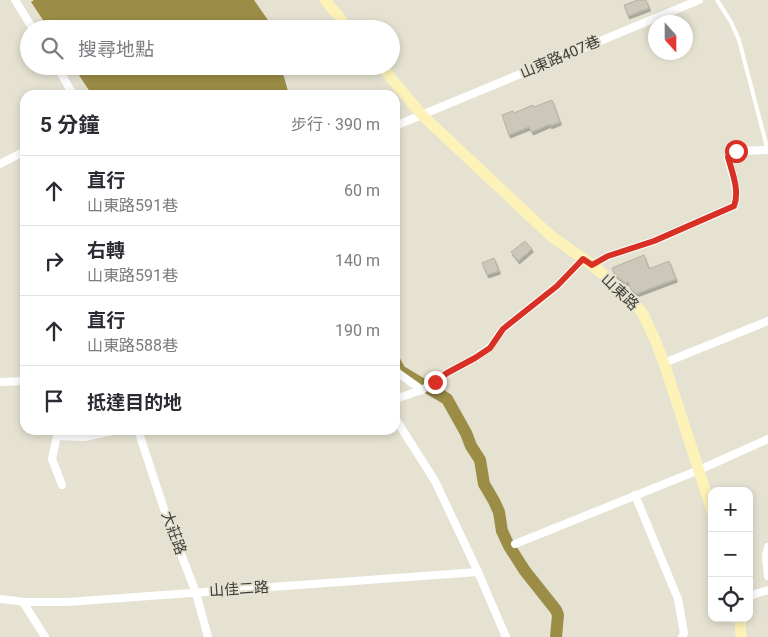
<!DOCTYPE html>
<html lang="zh-TW">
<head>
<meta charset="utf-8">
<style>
	:root { --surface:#fff; --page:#f7f7f7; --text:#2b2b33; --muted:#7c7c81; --line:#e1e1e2 }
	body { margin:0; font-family:Roboto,"Noto Sans TC",sans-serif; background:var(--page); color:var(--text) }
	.controls { position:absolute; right:15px; bottom:15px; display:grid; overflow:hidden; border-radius:10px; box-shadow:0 2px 8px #0003 }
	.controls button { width:45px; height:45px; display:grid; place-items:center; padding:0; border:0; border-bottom:1px solid var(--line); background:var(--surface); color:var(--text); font:25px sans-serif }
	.compass { position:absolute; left:648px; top:15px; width:45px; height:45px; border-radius:50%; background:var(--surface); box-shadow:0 2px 8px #0003; rotate:159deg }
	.stop { position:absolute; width:15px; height:15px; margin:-11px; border:4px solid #d93025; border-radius:50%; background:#fff }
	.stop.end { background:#d93025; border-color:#fff; box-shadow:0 1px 5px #0008 }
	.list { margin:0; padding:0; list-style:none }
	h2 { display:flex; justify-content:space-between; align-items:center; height:65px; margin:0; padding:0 20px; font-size:21px }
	h2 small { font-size:16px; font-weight:400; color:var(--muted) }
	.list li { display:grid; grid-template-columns:32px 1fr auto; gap:15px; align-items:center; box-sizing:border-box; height:70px; padding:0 20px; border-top:1px solid var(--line) }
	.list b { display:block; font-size:19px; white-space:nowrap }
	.list p { margin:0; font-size:16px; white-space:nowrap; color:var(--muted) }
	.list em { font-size:16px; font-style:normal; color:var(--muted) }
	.icon { flex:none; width:28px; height:28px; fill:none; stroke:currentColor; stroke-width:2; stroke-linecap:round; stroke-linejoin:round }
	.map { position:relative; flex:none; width:768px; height:637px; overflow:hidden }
	.search { position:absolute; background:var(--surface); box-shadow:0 2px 8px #0003; left:20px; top:20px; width:380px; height:55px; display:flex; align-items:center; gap:12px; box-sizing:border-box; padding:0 18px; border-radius:28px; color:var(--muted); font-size:19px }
	.panel { position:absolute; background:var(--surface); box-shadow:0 2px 8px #0003; left:20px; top:90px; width:380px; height:345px; border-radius:15px }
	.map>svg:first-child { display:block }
	.water { fill:#9c8d46 }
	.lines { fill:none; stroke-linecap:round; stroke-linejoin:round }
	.river { stroke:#9c8d46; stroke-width:12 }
	.building { fill:#cbc8b9; stroke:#b5b2a3; filter:url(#shadow) }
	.lane { stroke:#fff; stroke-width:4 }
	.street { stroke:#fff; stroke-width:8 }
	.secondary { stroke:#fdf2b8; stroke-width:11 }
	.route { stroke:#d93025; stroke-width:6 }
	.labels { text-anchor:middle; stroke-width:4; stroke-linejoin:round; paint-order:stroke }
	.street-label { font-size:15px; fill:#3e3d37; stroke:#e5e2d2 }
</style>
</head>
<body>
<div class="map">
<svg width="768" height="637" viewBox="0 0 768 637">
	<defs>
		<filter id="shadow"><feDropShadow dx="1.5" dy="3" stdDeviation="0" flood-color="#0004"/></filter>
	</defs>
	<rect width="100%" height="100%" fill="#e5e2d2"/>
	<!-- water -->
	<g class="water">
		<path d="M34,0h220l16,23 1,6h-222l-18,-27z"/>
		<path d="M73,66h208l8,29h-197z"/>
	</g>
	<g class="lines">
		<!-- river -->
		<path class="river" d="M395,362l5,9 47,28 19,34 5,13 9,14 4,24 10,17 5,11 3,19 7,15 16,25 31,39 2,5 -2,22"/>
	</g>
	<!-- building -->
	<g class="building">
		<path d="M638,0h8l3,8 -21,8 -4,-11z"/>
		<path d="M552,100l8,22 -10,4v-2l-18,8 -3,-5 -20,8 -7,-20 11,-4 1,2 19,-8 1,2z"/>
		<path d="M525,241l7,8 -14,12 -7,-9z"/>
		<path d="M644,255l5,14 20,-8 7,18 -40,15 -5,-5 -3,-7 -3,1 -10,-8 -3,-7z"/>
		<path d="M494,258l5,13 -12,4 -5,-12z"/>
	</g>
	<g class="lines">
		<!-- lane -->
		<path class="lane" d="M717,0l14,22 8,18 29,111"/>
		<!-- street -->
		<g class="street">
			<path d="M15,0l18,29"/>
			<path d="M57,66l16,29"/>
			<path d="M395,126l304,-126"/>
			<path d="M0,164l25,-13"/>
			<path d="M592,265l16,-9 46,-15 80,-35c6,-15 -3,-34 -6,-49l8,-6 32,-1"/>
			<path d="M664,363l104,-42"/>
			<path d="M395,368l3,5 24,17"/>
			<path d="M0,382l25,-1"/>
			<path d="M395,399l27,-9 25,-17 28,-15 15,-11 13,-18 54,-43 26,-27"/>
			<path d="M395,418l40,63 43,91 28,65"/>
			<path d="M138,430l28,85 30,78 12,44"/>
			<path d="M62,485l-10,-26 5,-23 27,1 34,-7"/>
			<path d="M635,495l43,104 6,34 -2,4"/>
			<path d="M515,544l184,-74 69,-31"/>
			<path d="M768,547l-2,9 2,20"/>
			<path d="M749,596l19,-6"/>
			<path d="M0,599l26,3h41l411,-30"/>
			<path d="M23,602l22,35"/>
		</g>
		<!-- secondary -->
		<g class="secondary">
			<path d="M325,0l24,29"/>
			<path d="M381,66l41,49 129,121 41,29 38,33 13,16 13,28 10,27 46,142"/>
			<path d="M740,618l1,19"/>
		</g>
	</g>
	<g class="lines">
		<!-- route -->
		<path class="route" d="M435,382l12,-9 28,-15 15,-10 13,-19 54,-43 26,-27 9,6 16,-9 46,-15 80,-35c6,-15 -2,-34 -6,-49l8,-6"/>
	</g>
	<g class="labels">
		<!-- street labels -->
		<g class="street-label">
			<text transform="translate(560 57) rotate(-23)" y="5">山東路407巷</text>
			<text transform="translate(620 292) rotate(44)" y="5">山東路</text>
			<text transform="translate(174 533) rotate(70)" y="5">大莊路</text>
			<text transform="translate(239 589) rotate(-4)" y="5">山佳二路</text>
		</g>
	</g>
</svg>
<div class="controls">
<button>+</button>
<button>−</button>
<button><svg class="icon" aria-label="locate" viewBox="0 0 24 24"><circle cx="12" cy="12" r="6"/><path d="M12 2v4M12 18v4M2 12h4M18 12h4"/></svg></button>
</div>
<svg class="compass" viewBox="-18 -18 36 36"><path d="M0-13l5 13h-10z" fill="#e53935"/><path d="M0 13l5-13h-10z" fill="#7c7c81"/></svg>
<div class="stop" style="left:736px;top:151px"></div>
<div class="stop end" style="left:435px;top:382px"></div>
<div class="search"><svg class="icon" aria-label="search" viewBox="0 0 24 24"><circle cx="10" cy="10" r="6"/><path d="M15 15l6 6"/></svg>搜尋地點</div>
<section class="panel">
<h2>5 分鐘<small>步行 · 390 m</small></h2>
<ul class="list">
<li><svg class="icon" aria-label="ahead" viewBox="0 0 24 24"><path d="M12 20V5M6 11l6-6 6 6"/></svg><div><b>直行</b><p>山東路591巷</p></div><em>60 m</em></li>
<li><svg class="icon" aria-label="right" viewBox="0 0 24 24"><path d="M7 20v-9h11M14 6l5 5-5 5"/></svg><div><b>右轉</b><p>山東路591巷</p></div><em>140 m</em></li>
<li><svg class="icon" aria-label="ahead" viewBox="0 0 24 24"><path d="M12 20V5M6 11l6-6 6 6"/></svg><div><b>直行</b><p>山東路588巷</p></div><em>190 m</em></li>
<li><svg class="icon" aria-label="arrive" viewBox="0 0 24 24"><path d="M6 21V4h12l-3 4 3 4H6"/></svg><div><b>抵達目的地</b></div></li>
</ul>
</section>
</div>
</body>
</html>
